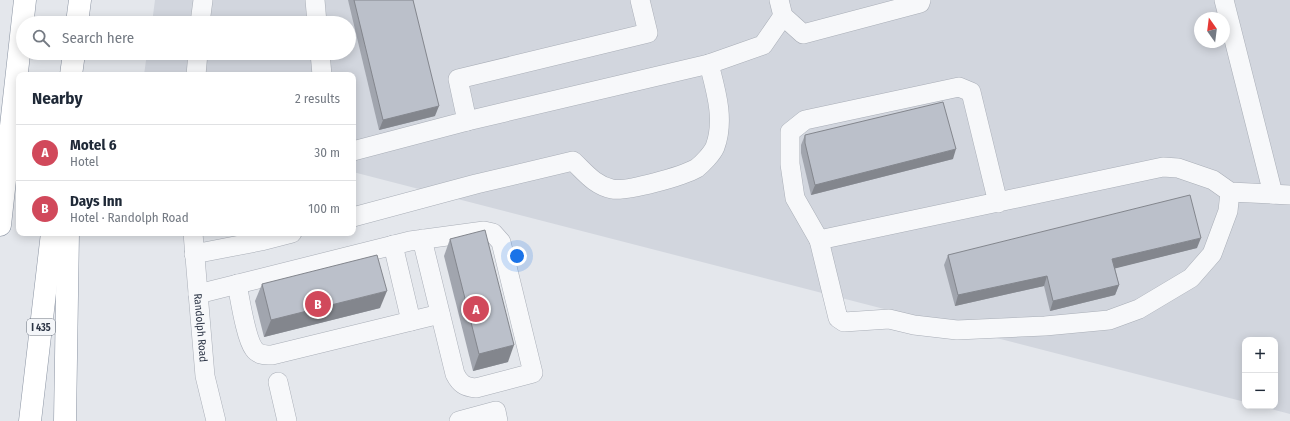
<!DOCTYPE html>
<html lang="en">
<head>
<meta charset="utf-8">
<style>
	:root { --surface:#fff; --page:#f2f2f3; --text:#1f2937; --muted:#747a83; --line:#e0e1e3; --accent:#d1495b }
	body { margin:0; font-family:"Fira Sans Condensed",sans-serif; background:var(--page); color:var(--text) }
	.controls { position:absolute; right:12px; bottom:12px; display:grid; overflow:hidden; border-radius:8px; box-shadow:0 2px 10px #0003 }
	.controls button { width:36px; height:36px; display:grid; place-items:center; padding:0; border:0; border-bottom:1px solid var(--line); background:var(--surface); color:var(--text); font:20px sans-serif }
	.compass { position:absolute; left:1194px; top:12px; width:36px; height:36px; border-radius:50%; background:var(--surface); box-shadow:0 2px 10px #0003; rotate:346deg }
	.you { position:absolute; left:517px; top:256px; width:14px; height:14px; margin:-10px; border:3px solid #fff; border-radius:50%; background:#1a73e8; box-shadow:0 0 0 6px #1a73e833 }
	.badge { display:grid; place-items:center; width:26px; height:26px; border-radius:50%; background:var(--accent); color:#fff; font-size:13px; font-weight:700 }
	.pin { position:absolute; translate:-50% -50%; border:2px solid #fff; box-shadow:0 1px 4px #0006 }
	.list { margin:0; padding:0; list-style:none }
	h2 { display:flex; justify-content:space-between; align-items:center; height:52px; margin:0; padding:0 16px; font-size:17px }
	h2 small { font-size:13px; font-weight:400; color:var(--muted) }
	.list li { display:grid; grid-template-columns:26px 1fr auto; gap:12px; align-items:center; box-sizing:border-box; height:56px; padding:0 16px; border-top:1px solid var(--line) }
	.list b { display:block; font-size:15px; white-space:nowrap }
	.list p { margin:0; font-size:13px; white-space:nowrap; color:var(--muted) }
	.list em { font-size:13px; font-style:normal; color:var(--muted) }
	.icon { flex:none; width:22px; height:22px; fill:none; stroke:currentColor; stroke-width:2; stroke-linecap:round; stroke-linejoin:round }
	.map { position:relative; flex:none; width:1290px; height:421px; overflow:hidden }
	.search { position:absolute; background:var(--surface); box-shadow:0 2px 10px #0003; left:16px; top:16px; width:340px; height:44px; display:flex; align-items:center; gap:10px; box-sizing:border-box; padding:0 14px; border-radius:22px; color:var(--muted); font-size:15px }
	.panel { position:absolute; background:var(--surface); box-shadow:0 2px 10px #0003; left:16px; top:72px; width:340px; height:164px; border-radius:8px }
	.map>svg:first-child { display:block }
	.built { fill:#d2d6de; fill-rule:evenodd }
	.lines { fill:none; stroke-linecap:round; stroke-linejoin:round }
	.minor-casing { stroke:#a9aeb7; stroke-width:20 }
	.highway-casing { stroke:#8b94a3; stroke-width:23 }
	.minor { stroke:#f7f8fa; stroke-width:19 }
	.highway { stroke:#fff; stroke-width:22 }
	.wall { fill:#a1a5ae }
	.shaded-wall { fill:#83868d }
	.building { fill:#bbc0ca; stroke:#83868d }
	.labels { text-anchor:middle; stroke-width:3.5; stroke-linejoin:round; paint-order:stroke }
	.shield { fill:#f4f6f9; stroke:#676e7b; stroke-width:1 }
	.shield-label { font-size:10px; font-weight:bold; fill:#2b3445 }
	.street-label { font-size:11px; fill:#2b3445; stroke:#f4f6f9 }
</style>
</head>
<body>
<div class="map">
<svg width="1290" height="421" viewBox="0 0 1290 421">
	<rect width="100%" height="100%" fill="#e4e7ec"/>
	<!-- built -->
	<path class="built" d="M155,0h1135v414l-30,-8h15v-66h-30v62l-892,-230v-97h-209l3,-22h202v-30h-197zM1200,18h24v24h-24z"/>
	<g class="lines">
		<defs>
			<g id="minor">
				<path d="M315,0l2,23"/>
				<path d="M779,0l4,16 20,18 117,-31 1,-3"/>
				<path d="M1224,0l49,194"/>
				<path d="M200,23l3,-23"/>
				<path d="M320,53l2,22"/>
				<path d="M709,64l54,-19 20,-29"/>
				<path d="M196,75l2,-22"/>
				<path d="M353,151l114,-30 -9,-42 190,-46 -8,-33"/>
				<path d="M998,203l-27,-111 -12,-5 -154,33 -15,12v32l5,34 24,42 344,-73 15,1 35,12 17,12 60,3"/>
				<path d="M353,217l123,-33 97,-23c12,11 21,24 39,28 15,3 71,-13 85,-21 5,-4 15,-14 18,-21 10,-27 1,-56 -6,-83l-242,57"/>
				<path id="s1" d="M193,233l12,143 11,45"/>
				<path d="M819,240l19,78 6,4 45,-3 25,6 43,5 88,-4 64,-6 30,-11 52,-31 21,-24 16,-43 2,-19"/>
				<path d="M393,245l18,76"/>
				<path d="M194,254l67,-13 31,-8"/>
				<path d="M237,284c3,15 9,55 17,65 4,6 11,6 18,6l168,-41"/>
				<path d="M198,294l212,-53 74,-10 9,2 8,9 32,131 -57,15c-11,-1 -16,-4 -21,-14l-33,-135"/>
				<path d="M278,382l9,39"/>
				<path d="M459,421l37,-10 2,10"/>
			</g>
			<g id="highway">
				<path d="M77,23l3,-23"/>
				<path d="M71,75l3,-22"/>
				<path d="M0,225l25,-225"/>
				<path d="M30,421l22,-188"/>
				<path d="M65,421l3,-188"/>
			</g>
		</defs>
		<!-- minor casing -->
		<use href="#minor" class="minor-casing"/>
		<!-- highway casing -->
		<use href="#highway" class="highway-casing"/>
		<!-- minor -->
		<use href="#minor" class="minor"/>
		<!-- highway -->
		<use href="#highway" class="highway"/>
	</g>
	<!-- wall -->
	<g class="wall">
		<path d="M348,0h65l22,116 -56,14z"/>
		<path d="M805,135l148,24 -142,36 -10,-42v-8z"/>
		<path d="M450,239l58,123 -35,9 -29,-115z"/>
		<path d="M1197,248l-82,20 4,17 -4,10 -65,16 -6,-25 -89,20 -11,-41 4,-10z"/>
		<path d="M262,284l118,24 -116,29 -9,-36z"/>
	</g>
	<!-- shaded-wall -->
	<g class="shaded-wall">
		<path d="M439,106l-4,10 -56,14 4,-10z"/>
		<path d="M956,149l-3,10 -142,36 4,-10z"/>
		<path d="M1201,238l-4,10 -88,22 3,-11z"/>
		<path d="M1047,276l-3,10 -89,20 3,-11z"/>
		<path d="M1119,285l-4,10 -65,16 3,-10z"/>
		<path d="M387,291l-7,17 -116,29 7,-17z"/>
		<path d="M514,345l-6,17 -35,9 6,-17z"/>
	</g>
	<!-- building -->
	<g class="building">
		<path d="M354,0h59l26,106 -56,14z"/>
		<path d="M943,102l13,47 -141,36 -10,-42v-8z"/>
		<path d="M1190,195l11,43 -89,21 7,26 -66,16 -6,-25 -89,19 -10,-40z"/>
		<path d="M485,230l29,115 -35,9 -29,-115z"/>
		<path d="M377,255l10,36 -116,29 -9,-36z"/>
	</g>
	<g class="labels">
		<!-- shield labels -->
		<rect class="shield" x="27" y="319" width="28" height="16" rx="3"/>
		<g class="shield-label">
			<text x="41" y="331">I 435</text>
		</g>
		<!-- street labels -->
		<g class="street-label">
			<text dy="4" stroke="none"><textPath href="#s1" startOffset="95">Randolph Road</textPath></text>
		</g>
	</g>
</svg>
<div class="controls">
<button>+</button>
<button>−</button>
</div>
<svg class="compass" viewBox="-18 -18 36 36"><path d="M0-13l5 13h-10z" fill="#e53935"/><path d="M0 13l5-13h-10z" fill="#747a83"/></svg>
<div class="you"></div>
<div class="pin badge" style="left:476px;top:309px">A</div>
<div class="pin badge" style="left:318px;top:304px">B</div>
<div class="search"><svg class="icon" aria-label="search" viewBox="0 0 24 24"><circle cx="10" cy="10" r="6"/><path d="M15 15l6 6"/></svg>Search here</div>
<section class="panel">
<h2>Nearby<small>2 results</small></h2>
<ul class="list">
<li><span class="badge">A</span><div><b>Motel 6</b><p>Hotel</p></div><em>30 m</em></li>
<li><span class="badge">B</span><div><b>Days Inn</b><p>Hotel · Randolph Road</p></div><em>100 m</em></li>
</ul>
</section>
</div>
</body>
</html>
